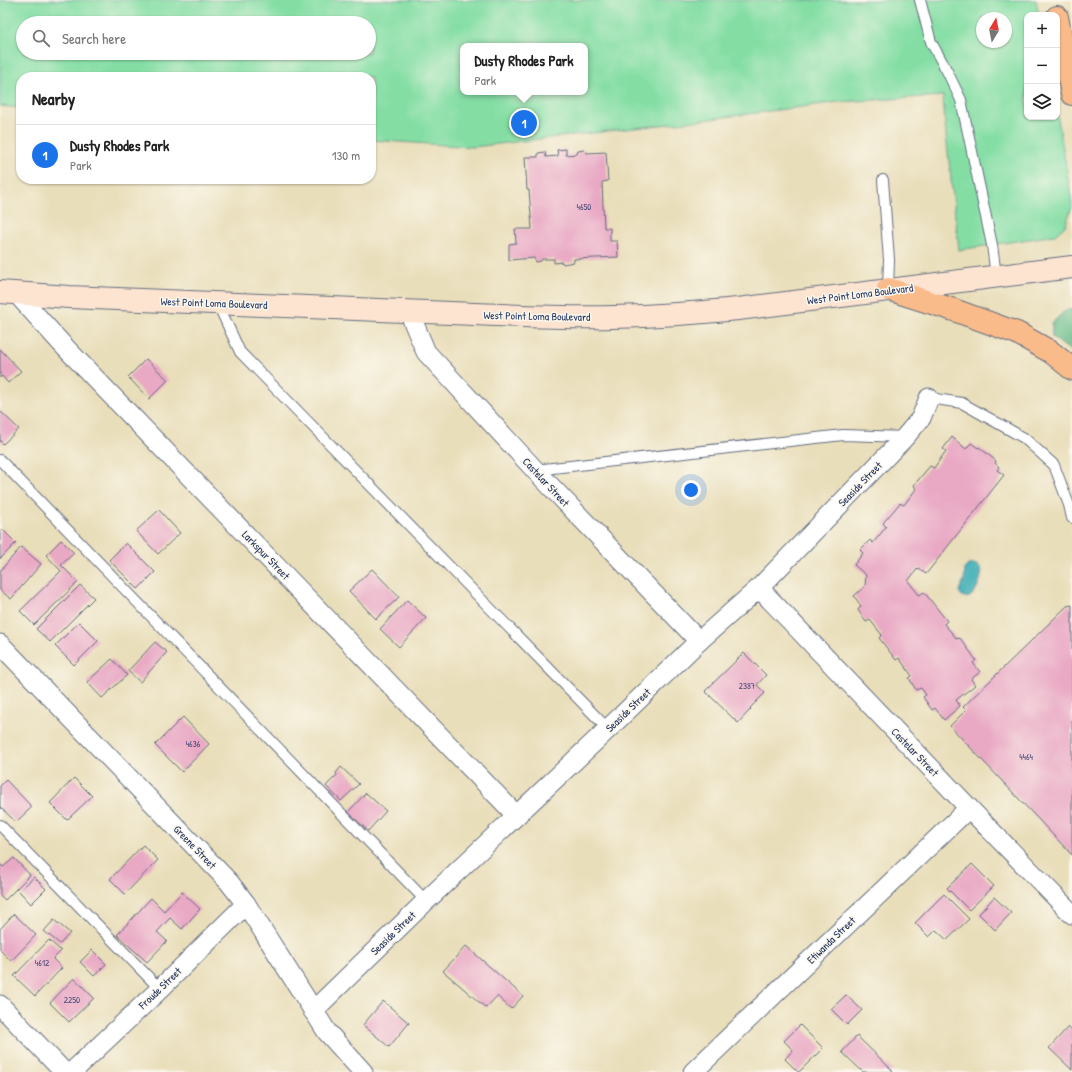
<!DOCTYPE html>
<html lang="en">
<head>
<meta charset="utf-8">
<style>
	:root { --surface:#fff; --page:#f6f6f6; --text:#222; --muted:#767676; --line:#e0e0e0; --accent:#1a73e8 }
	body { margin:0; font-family:"Patrick Hand",sans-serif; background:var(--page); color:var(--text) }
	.controls { position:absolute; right:12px; top:12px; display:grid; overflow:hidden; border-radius:8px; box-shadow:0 1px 3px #0004 }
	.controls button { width:36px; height:36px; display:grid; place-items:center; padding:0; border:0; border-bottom:1px solid var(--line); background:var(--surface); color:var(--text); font:20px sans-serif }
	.compass { position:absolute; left:976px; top:12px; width:36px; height:36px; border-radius:50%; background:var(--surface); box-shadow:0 1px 3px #0004; rotate:10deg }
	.you { position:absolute; left:691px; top:490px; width:14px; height:14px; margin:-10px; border:3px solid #fff; border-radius:50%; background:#1a73e8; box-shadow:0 0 0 6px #1a73e833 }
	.badge { display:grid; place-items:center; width:26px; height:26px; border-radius:50%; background:var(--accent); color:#fff; font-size:13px; font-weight:700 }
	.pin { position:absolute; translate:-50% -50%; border:2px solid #fff; box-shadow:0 1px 4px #0006 }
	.popup { position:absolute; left:460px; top:43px; width:128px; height:52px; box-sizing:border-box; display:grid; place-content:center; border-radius:8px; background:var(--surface); filter:drop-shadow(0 1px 3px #0005); font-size:13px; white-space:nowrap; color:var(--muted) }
	.popup b { font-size:15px; color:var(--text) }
	.popup::after { content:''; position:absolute; left:50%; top:100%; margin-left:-8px; border:8px solid transparent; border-top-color:var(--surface) }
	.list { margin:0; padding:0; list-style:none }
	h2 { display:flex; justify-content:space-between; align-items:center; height:52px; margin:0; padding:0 16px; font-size:17px }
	h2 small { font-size:13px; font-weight:400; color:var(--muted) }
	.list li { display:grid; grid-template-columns:26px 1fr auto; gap:12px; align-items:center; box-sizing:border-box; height:60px; padding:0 16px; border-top:1px solid var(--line) }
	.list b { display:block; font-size:15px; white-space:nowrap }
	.list p { margin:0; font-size:13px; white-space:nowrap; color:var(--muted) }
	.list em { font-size:13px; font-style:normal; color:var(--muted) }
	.icon { flex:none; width:22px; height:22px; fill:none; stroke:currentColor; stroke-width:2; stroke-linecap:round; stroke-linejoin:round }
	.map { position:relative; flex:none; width:1072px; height:1072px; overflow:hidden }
	.search { position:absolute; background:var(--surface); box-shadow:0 1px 3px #0004; left:16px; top:16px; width:360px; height:44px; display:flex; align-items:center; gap:10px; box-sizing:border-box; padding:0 14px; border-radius:22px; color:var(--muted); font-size:15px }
	.panel { position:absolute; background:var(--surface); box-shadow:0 1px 3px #0004; left:16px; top:72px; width:360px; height:112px; border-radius:16px }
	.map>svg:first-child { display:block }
	.green { fill:#84dea4; stroke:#508681; fill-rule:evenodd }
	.forest { fill:#6bbd8a; stroke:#437674 }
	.water { fill:#3badb5; stroke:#2b6e8a }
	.building { fill:#e9a8c4 }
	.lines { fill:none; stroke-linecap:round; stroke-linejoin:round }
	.lane-casing { stroke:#636c7e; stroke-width:12 }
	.street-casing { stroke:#636c7e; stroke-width:21 }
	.secondary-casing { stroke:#636c7e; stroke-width:24 }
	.primary-casing { stroke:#636c7e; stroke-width:24 }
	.lane { stroke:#fff; stroke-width:10 }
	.street { stroke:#fff; stroke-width:19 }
	.secondary { stroke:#fde4d1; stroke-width:22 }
	.primary { stroke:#fabb8b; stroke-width:22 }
	.labels { text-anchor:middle; stroke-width:3; stroke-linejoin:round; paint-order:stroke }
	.number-label { font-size:9px; fill:#4e4d78 }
	.street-label { font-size:11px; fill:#1b2f5e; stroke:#fbf7ec }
</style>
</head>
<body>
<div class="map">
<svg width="1072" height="1072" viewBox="0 0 1072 1072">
	<rect width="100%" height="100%" fill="#fbf7ec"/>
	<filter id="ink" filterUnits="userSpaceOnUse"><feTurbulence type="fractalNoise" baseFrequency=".025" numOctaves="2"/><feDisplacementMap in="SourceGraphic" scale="8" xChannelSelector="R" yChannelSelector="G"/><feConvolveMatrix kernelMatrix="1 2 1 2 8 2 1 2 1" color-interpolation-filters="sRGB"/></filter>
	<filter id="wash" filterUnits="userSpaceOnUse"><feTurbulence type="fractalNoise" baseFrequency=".012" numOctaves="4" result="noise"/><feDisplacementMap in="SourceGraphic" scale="16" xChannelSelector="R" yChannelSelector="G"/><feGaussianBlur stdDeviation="0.9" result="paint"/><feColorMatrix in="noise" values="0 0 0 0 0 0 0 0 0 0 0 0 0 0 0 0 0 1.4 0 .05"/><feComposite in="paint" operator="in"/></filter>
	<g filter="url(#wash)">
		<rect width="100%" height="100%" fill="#e9deba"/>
		<!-- green -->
		<path class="green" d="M0,0h1036l3,15h-12v102h30v-4l15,89v5l-7,19 -10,9 -96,15 -14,-124 -2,-30 -105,6 -135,18 -230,27 -102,-7v-63h-350v31l-21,-2zM982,18h24v24h-24zM23,23h346v30h-346zM463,46h122v46h-122z"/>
		<!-- forest -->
		<path class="forest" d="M1067,309l5,1v42l-20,-15v-14z"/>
		<!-- water -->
		<path class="water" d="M974,564l6,3 2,4c-1,7 -5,23 -13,26 -1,1 -5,0 -6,0l-4,-5 1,-4 4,-8 1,-12 3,-3z"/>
		<g id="blocks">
			<!-- building -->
			<g class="building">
				<path d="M566,149v6l11,-1 1,-3 6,-1 3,3 19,-1 2,29 -6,1 2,46h6v13h7l1,16 -44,2v3l-11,2 -1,-2 -8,1v-4h-12l-1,2 -5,1 -2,-4 -25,2v-16l7,-1 -1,-14h17l-3,-39h-2l-2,-33h13v-4l7,-1 1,5 12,-1 -1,-6z"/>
				<path d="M0,349l21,22 -13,12 -6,-7 -2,2z"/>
				<path d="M146,359l22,21 -19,19 -21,-22z"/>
				<path d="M0,411l19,18 -16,15 -3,-3z"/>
				<path d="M952,437l14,12 5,-6 7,5 1,-1 17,14 -1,2 4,4 -2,3 7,5 -78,99 -8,-6 -10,13 11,14 5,-3 23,29 -3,3 13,15 3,-1 16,22 -3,3 7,9 -9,7 4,6 -19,15 4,6 -16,14 -9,-12 -3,2 -9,-13 3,-2 -5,-7 -5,2 -7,-12 3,-2 -13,-18 -3,2 -17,-22 3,-3 -12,-15 -4,2 -8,-12 3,-4 -7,-10 11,-10 1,-11 -12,-10 9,-12 -3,-3 10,-10 3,3 13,-16 -3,-4 17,-20 4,2 12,-16 -2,-4 16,-19 4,2 12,-17 -3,-2z"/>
				<path d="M159,510l21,23 -22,21 -22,-23z"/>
				<path d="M2,529l14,14 -16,16v-28z"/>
				<path d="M61,540l13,13 -13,12 17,17 -44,43 -14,-14 41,-40 -15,-16z"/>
				<path d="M126,543l29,29 -17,17 -29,-29z"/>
				<path d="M21,547l20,17 -30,35 -11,-9v-19z"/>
				<path d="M372,569l27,28 -23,22 -27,-28z"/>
				<path d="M80,585l14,13 -44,44 -14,-13z"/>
				<path d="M407,600l19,18 -27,29 -19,-18z"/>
				<path d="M1072,605v250l-122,-129 16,-16 -3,-3 104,-101z"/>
				<path d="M79,622l19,19 -24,24 -19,-19z"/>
				<path d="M155,642l12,10 -27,30 -12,-11z"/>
				<path d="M744,653l22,22 -9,10 8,8 -15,15 1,1 -13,14 -33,-32z"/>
				<path d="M112,659l15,16 -25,23 -15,-16z"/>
				<path d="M183,717l26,27 -27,28 -27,-27z"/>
				<path d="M341,767l18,17 -18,17 -15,-15 11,-11 -1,-2z"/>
				<path d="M74,778l18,18 -25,24 -17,-17z"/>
				<path d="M6,780l26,27 -16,15 -16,-15v-21z"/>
				<path d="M366,793l20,18 -18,20 -20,-19z"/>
				<path d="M143,845l15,15 -33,34 -15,-15z"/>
				<path d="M14,858l16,17 -25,25 -5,-5v-31l3,3z"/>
				<path d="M972,864l22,22 -25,24 -22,-22z"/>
				<path d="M34,877l12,12 -15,15 -12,-13z"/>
				<path d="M182,892l18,17 -18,20 -12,-11 -13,14 10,9 -20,21 -30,-27 34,-37 13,13z"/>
				<path d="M944,894l25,25 -22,21 -11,-10 -7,7 -14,-14z"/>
				<path d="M994,897l17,16 -16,17 -16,-16z"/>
				<path d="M14,914l22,21 -25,26 -11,-11v-21z"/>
				<path d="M54,920l16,13 -10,11 -16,-13z"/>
				<path d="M49,940l12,11 -8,8 9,9 -27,28 -21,-20z"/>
				<path d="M466,946l57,50 -12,13 -14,-13 -11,12 -43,-37z"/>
				<path d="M92,950l14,14 -12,12 -14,-14z"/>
				<path d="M74,978l20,20 -25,24 -19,-19z"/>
				<path d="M846,995l16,15 -15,15 -16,-16z"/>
				<path d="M383,1001l26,22 -20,24 -26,-22z"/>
				<path d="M800,1025l23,23 -24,24h-1l-13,-13 8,-9 -9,-9z"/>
				<path d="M1068,1027l4,4v39l-23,-22z"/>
				<path d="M857,1036l37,36h-31l-21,-20z"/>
			</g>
		</g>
	</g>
	<g filter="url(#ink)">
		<use href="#blocks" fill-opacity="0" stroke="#636c7e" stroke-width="1"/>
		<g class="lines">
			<defs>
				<g id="lane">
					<path d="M920,0l11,42 16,29 14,29 31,145 4,31"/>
					<path d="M883,180l6,80 -1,29"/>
					<path d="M217,302l23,50 368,377"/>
					<path d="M929,398l33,5 62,35 30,27 15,40 3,13"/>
					<path d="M0,460l426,441"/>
					<path d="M535,470l308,-35 62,2"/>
					<path d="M0,825l160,164"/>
				</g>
				<g id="street">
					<path d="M17,294l44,49 455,472"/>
					<path d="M409,312l17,40 109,118 164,171"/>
					<path d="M759,588l210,220 103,106"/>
					<path d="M0,644l229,238 17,22 81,128 36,40"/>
					<path d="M0,1005l64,67"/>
					<path d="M313,1011l113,-110 182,-172 91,-88 60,-53 146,-151 16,-19 8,-20"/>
					<path d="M72,1072l88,-83 86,-85"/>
					<path d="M693,1072l276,-264"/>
				</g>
				<path id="secondary" d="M0,292l69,5 405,17c46,2 93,4 140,3 41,-1 83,-4 124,-8l334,-42"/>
				<g id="primary">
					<path d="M1057,17l15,77"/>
					<path d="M888,289l66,21 63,23 34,19 21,17"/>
				</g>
			</defs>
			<!-- lane casing -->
			<use href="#lane" class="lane-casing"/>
			<!-- street casing -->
			<use href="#street" class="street-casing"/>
			<!-- secondary casing -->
			<use href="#secondary" class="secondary-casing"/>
			<!-- primary casing -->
			<use href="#primary" class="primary-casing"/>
			<!-- lane -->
			<use href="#lane" class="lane"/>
			<!-- street -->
			<use href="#street" class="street"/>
			<!-- secondary -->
			<use href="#secondary" class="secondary"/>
			<!-- primary -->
			<use href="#primary" class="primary"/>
		</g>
	</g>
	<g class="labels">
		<!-- number labels -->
		<g class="number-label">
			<text x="584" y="210">4650</text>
			<text x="747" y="689">2387</text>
			<text x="193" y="747">4636</text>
			<text x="1026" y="760">4464</text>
			<text x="42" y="966">4612</text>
			<text x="72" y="1003">2250</text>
		</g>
		<!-- street labels -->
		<g class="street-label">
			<text transform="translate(860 294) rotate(-7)" y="4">West Point Loma Boulevard</text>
			<text transform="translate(214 303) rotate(2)" y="4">West Point Loma Boulevard</text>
			<text transform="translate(537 316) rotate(1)" y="4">West Point Loma Boulevard</text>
			<text transform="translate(546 482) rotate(47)" y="4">Castelar Street</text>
			<text transform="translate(860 484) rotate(-46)" y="4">Seaside Street</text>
			<text transform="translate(266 555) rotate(46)" y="4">Larkspur Street</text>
			<text transform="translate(628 710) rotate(-44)" y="4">Seaside Street</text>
			<text transform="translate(915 752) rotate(46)" y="4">Castelar Street</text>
			<text transform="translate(195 847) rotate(46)" y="4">Greene Street</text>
			<text transform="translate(393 933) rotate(-44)" y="4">Seaside Street</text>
			<text transform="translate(831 940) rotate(-44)" y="4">Etiwanda Street</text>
			<text transform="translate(160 988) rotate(-44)" y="4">Froude Street</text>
		</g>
	</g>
</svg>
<div class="controls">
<button>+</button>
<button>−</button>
<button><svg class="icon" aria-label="layers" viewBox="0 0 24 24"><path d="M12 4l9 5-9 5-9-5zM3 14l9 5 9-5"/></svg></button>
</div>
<svg class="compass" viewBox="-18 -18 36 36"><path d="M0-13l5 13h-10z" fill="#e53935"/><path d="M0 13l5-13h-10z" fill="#767676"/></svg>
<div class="you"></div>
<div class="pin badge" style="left:524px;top:123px">1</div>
<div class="popup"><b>Dusty Rhodes Park</b>Park</div>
<div class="search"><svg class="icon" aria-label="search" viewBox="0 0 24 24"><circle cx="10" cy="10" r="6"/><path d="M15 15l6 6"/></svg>Search here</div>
<section class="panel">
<h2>Nearby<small></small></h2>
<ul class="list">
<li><span class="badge">1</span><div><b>Dusty Rhodes Park</b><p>Park</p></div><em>130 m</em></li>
</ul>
</section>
</div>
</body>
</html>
